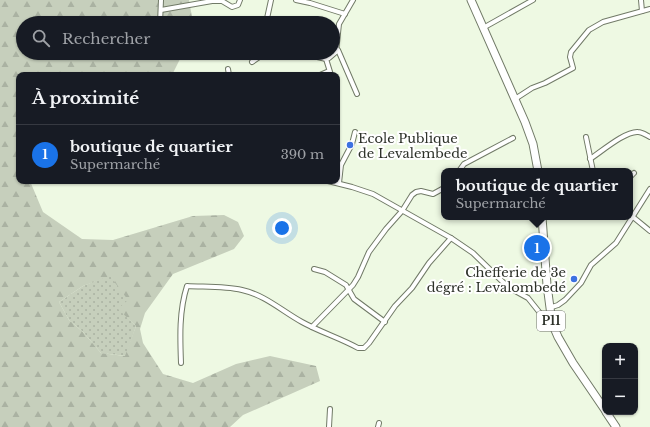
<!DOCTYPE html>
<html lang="fr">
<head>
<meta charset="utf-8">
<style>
	:root { --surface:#171b24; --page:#242831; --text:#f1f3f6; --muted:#9ea1a6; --line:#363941; --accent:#1a73e8 }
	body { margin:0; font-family:"Libre Baskerville",serif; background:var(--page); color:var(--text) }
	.controls { position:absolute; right:12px; bottom:12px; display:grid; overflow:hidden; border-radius:8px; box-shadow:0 1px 3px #0004 }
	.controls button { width:36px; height:36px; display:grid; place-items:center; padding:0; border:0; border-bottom:1px solid var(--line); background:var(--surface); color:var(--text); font:20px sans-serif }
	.you { position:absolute; left:282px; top:228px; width:14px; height:14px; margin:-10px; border:3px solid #fff; border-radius:50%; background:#1a73e8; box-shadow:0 0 0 6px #1a73e833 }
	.badge { display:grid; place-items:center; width:26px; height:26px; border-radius:50%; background:var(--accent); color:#fff; font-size:13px; font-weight:700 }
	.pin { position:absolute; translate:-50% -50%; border:2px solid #fff; box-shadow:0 1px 4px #0006 }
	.popup { position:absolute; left:441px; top:168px; width:192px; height:52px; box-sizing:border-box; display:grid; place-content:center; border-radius:8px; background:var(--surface); filter:drop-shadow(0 1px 3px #0005); font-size:13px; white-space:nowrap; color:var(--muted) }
	.popup b { font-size:15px; color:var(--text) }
	.popup::after { content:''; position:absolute; left:50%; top:100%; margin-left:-8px; border:8px solid transparent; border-top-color:var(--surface) }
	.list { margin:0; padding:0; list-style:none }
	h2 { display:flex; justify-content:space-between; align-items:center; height:52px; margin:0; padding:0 16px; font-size:17px }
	h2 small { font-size:13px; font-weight:400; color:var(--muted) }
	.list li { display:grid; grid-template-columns:26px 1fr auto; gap:12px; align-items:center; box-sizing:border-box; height:60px; padding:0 16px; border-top:1px solid var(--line) }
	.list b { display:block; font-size:15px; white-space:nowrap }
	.list p { margin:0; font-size:13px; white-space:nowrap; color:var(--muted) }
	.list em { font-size:13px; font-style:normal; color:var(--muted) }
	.icon { flex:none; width:22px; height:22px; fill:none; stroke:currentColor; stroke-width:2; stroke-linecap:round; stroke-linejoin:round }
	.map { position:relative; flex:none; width:650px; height:427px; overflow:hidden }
	.search { position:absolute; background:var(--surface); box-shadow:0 1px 3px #0004; left:16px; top:16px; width:324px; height:44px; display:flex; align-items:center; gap:10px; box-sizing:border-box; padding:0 14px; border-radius:22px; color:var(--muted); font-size:15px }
	.panel { position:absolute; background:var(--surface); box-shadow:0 1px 3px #0004; left:16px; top:72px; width:324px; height:112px; border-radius:8px }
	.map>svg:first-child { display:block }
	.grass { fill:url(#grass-dots) }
	.forest { fill:url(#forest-firs); fill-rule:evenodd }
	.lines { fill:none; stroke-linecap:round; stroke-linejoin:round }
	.minor-casing { stroke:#717a67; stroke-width:6 }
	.primary-casing { stroke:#717a67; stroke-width:9 }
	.minor { stroke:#fff; stroke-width:4 }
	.primary { stroke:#fff; stroke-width:7 }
	.poi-dot { fill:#3d71e1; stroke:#fff; stroke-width:1.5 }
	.labels { text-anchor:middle; stroke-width:4; stroke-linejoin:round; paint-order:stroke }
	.shield { fill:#fff; stroke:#6c6f69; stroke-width:1 }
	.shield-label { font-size:12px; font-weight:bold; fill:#2d3129 }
	.poi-label { font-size:13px; fill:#2d3129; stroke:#fff; text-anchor:start }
</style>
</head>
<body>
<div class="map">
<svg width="650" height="427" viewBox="0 0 650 427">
	<defs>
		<pattern id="grass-dots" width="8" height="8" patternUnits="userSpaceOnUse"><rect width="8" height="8" fill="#c6cfbc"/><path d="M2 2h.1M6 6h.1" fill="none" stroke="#aab2a2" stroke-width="1.8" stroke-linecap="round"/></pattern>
		<pattern id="forest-firs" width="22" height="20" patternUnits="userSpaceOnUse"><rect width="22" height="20" fill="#c6cfbc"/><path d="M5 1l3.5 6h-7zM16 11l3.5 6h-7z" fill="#aab2a2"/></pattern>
	</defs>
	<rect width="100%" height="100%" fill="#eef9e3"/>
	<!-- grass -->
	<path class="grass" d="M110,275l19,25 -10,9 17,17 -10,30 -25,-3 -18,-21 -14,-12 -10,-18 24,-16z"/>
	<!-- forest -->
	<path class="forest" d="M0,0h189l4,23h-170v30h160l-11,22h-153v106h11l13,31 39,27 31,1 80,-24 31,-1 14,7 6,14 -10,13 -61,25 -28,39 -5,16 3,14 20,31 30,9 43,-19 34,-8 46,10 4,15 -77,34 -13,12h-230zM110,276l18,24 -10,9 18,17 -11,30 -24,-3 -18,-21 -14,-12 -10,-18 24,-16z"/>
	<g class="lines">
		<defs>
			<g id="minor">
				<path d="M296,0l14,3 35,11"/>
				<path d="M641,0l1,11"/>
				<path d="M161,10l51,-9h10l10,6 6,-2 2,-5"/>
				<path d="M160,23l1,-23"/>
				<path d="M266,23l5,-23"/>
				<path d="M483,28l50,-28"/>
				<path d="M338,50l19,44"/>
				<path d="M161,53l6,3 37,1"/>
				<path d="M300,53l26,6 3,-1 7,-6 3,-28 14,-24"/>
				<path d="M326,59l5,16"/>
				<path d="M252,62l13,-9"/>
				<path d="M228,69l1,6"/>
				<path d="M320,75l9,-4"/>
				<path d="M515,99l17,-11 13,-5 28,-15 -3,-11 1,-5 18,-22 14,-8 47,-13"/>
				<path d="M586,137l7,34"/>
				<path d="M590,159c11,-7 35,-28 48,-27 4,0 8,3 12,5"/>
				<path d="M459,171l5,-7 49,-26"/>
				<path d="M630,177l4,-4"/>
				<path d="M328,181l24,6 21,7 78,44 22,15 35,34 20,11 16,20 7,5"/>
				<path d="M339,183l2,-18 11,-21 3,-12"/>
				<path d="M633,217l17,14"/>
				<path d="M314,269l11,3 21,13 8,14 31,23"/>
				<path d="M549,308l9,-3 7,-5 16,-17 10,-18 25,-22 34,-54"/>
				<path d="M312,327l41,-42 5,-8 11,-25 17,-23 16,-18 10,-16 4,-3 5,-1 12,3 11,-6"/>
				<path d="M181,363c-1,-26 -2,-52 6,-77 18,1 38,0 55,4 23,5 40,21 60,32 18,10 38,16 56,26h6l5,-5 26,-37 17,-18 17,-25 22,-25"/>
				<path d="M329,427l1,-18"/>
				<path d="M378,427l1,-4"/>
			</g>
			<g id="primary">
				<path d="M471,0l54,122 8,22 5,27"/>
				<path d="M542,217l5,68 5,38 6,14 15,26 32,47"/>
				<path d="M606,412l10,15"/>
			</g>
		</defs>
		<!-- minor casing -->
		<use href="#minor" class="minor-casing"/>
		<!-- primary casing -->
		<use href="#primary" class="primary-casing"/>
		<!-- minor -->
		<use href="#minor" class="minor"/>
		<!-- primary -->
		<use href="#primary" class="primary"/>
	</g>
	<!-- markers -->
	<g class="poi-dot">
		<circle cx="350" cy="145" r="4"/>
		<circle cx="574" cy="279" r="4"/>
	</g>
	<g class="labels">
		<!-- shield labels -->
		<rect class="shield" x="537" y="311" width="28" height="20" rx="3"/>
		<g class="shield-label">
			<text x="551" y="325">P11</text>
		</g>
		<!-- poi labels -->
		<g class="poi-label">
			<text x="358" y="143">Ecole Publique<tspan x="358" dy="15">de Levalembede</tspan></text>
			<text x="566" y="277" text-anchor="end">Chefferie de 3e<tspan x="566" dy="15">dégré : Levalombedé</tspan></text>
		</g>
	</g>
</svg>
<div class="controls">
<button>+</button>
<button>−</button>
</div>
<div class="you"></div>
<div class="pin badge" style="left:537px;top:248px">1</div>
<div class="popup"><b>boutique de quartier</b>Supermarché</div>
<div class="search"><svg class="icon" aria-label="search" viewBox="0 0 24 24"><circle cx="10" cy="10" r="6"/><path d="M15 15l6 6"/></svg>Rechercher</div>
<section class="panel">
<h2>À proximité<small></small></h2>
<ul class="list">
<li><span class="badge">1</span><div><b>boutique de quartier</b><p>Supermarché</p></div><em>390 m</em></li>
</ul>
</section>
</div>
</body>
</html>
